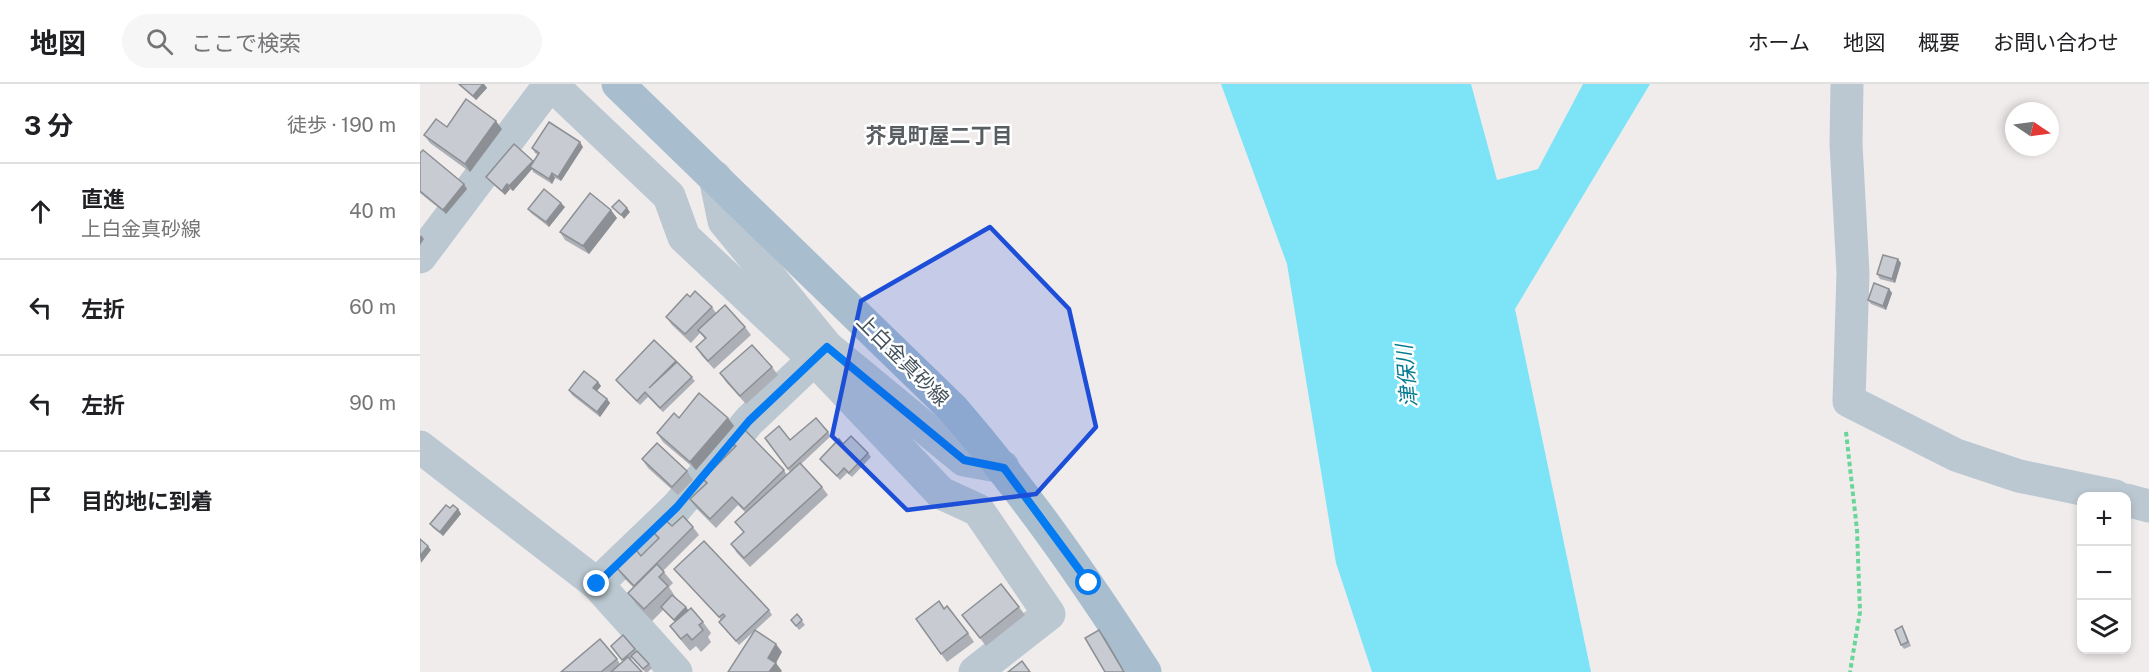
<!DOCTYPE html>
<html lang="ja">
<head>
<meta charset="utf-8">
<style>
	:root { --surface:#fff; --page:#f6f6f6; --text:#202124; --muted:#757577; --line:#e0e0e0 }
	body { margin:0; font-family:"Public Sans","Noto Sans JP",sans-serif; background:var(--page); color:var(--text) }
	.controls { position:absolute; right:18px; bottom:18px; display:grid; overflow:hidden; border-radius:12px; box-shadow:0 3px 9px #0003 }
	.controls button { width:54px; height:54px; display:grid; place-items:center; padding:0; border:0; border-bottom:2px solid var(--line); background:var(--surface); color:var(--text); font:30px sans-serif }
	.compass { position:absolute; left:1585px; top:18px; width:54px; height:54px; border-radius:50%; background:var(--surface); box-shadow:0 3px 9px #0003; rotate:103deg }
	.stop { position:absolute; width:18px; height:18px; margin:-14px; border:4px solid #047bf1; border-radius:50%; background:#fff }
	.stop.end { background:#047bf1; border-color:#fff; box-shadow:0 2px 6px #0008 }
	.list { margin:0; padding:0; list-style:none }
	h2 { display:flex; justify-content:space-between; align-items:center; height:78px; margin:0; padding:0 24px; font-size:26px }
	h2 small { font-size:20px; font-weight:400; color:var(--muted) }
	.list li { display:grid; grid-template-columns:39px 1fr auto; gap:18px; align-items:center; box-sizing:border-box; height:96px; padding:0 24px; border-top:2px solid var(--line) }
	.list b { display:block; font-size:22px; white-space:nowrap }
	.list p { margin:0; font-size:20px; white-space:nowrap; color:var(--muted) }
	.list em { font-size:20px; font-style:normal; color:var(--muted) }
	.icon { flex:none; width:33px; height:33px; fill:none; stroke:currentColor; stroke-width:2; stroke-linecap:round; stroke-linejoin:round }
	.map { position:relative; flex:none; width:1729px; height:588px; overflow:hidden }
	header { display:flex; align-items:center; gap:36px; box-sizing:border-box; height:84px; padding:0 30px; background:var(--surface); border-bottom:2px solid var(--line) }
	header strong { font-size:28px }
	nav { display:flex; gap:33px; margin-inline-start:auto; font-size:21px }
	.search { width:420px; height:54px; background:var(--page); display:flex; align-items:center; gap:15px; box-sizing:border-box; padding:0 21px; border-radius:33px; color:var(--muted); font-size:22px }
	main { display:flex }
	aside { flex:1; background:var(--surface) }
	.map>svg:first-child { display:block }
	.water { fill:#7ce4f6 }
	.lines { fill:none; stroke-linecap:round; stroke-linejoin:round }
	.path { stroke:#69d599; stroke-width:4; stroke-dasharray:4.5 3; stroke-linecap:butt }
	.minor { stroke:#bbc8d1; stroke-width:33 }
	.major { stroke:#a8becf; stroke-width:33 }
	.wall { fill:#acafb5 }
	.shaded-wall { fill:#8c8f93 }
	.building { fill:#c8ccd2; stroke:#8c8f93; stroke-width:1.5 }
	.route { stroke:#047bf1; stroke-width:8 }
	.marked { fill:#1d4ed8; fill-opacity:0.2; stroke:#1d4ed8; stroke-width:4.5; stroke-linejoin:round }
	.labels { text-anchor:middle; stroke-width:5; stroke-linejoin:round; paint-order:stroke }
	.street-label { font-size:20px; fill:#43525c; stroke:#fff }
	.neighbourhood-label { font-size:21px; font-weight:bold; fill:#585d62; stroke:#fff }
	.water-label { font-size:21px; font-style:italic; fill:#037c92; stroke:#fff }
</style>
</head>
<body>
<header>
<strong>地図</strong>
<div class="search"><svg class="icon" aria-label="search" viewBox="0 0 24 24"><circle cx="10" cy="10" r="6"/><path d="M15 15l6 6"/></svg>ここで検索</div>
<nav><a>ホーム</a><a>地図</a><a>概要</a><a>お問い合わせ</a></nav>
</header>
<main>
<aside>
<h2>3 分<small>徒歩 · 190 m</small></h2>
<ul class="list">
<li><svg class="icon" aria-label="ahead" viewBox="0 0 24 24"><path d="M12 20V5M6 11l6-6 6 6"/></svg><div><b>直進</b><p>上白金真砂線</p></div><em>40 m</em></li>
<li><svg class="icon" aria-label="left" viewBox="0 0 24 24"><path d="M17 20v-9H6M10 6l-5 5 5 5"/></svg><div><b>左折</b></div><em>60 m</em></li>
<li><svg class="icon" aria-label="left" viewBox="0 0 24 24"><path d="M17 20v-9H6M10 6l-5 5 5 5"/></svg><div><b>左折</b></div><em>90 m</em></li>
<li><svg class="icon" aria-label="arrive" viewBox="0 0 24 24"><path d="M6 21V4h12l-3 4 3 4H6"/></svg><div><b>目的地に到着</b></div></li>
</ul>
</aside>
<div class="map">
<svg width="1729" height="588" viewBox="0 0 1729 588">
	<rect width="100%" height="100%" fill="#f0ecec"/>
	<!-- water -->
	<path class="water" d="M801,0h250l26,96 41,-11 45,-85h67l-135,225 76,363h-219l-36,-109 -49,-299z"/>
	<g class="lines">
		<!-- path -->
		<path class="path" d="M1426,348l11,98 3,82 -10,60"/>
		<!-- minor -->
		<g class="minor">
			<path d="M131,0l118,112 15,41 130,122 127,134 37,17 71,104 -74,58"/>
			<path d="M1427,0l-1,60 7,129 -4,128 107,54 63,21 96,20"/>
			<path d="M0,173l130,-173"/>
			<path d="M407,263l137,113 39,7"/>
			<path d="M0,363l177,137 79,88"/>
			<path d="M1706,416l23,6"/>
			<path d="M177,500l80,-77 72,-86 78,-74 -103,-126 -9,-44"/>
		</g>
		<!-- major -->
		<path class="major" d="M198,0l335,325c72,83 133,171 192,263"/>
	</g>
	<!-- wall -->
	<g class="wall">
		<path d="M38,0h26l3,4 -11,12z"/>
		<path d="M27,43l55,2 -32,43 -40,-29 -6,-8z"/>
		<path d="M163,63l-22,34 -6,-3 -3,6 -19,-12 -1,-3 -19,22 -3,-2 -5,6 -16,-14 -3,-4 47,-15 5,-7 -3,-2 -3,-5z"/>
		<path d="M0,69l47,36 -21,25 -26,-21z"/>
		<path d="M145,123l-16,20 -18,-14 -3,-4z"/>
		<path d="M197,134l-28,36 -24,-14 -5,-8z"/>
		<path d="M1481,179l-6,20 -15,-4 -3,-5z"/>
		<path d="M1469,205l3,4 -6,17 -15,-6 -3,-4z"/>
		<path d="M270,213l22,10 4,6 29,14 6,8 -37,34 -12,-13 -6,-9 9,-8 -5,-6 -9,10 -19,-18 -6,-8z"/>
		<path d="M256,277l19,20 -32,31 -15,-15 -8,8 -21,-21 -3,-4z"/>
		<path d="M352,283l6,8 -32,29 -20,-22 -6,-9z"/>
		<path d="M178,298l3,4 -4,5 10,8 3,4 -10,14 -28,-22 -3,-5z"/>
		<path d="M259,334h49l6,8 -38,44 -33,-28 -6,-9z"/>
		<path d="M408,348l3,4 -30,28 21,23 6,8 -78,72 -13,-14 -6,-9 13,-11 -9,-11 11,-9 -8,-8 -22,23 -20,-20 -6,-9 16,-15 -3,-5 31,-31 -5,-8 55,30 3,5 3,-3 -25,-34 25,2z"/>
		<path d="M423,360l25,9 3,4 -19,20 -5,-4 -7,7 -17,-17 -3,-4z"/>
		<path d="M222,375l45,12 6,9 -15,15 -30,-27z"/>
		<path d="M38,425l3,5 -18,22 -10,-8 -3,-4z"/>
		<path d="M252,442l21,1 6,8 -36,36 10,12 -4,4 7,11 12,13 15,11 8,11 -3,4 3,5 -10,10 -5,-6 -6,5 -11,-13 -9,-12 5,-4 -12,-12 -11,11 -16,-17 -8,-11 5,-6 -10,-10 -6,-9 24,-12 17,-17 -5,-7z"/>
		<path d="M254,485l95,41 3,5 -33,30 -17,-19 -3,-4 2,-2z"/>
		<path d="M599,523l6,8 -39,31 -24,-31z"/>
		<path d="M524,525l24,24 6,9 -27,20 -31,-43z"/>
		<path d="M377,530l8,11 -6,5 -8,-10z"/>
		<path d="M1482,542l3,5 6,15 -7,3 -3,-4z"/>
		<path d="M203,551l29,33 -4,4h-3l-13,-14 -1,1 11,13h-81l56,-13 3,5 3,-3 -12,-15z"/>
	</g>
	<!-- shaded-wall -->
	<g class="shaded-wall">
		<path d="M63,0h1l3,4 -11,12 -3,-4z"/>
		<path d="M76,37l6,8 -32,43 -5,-8z"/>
		<path d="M160,58l3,5 -22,34 -3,-4z"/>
		<path d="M113,77l3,4 -6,2 2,2 -19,22 -4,-5z"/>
		<path d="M132,89l3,5 -3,6 -3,-5z"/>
		<path d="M44,100l3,5 -21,25 -3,-4z"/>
		<path d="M87,100l3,5 -5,6 -3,-4z"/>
		<path d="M141,119l4,4 -16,20 -3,-5z"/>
		<path d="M207,124l3,4 -6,7 -3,-4z"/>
		<path d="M191,126l6,8 -28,36 -6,-8z"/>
		<path d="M1,151l3,4 -4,6v-8z"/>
		<path d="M1478,175l3,4 -6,20 -3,-4z"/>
		<path d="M1469,205l3,4 -6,17 -3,-4z"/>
		<path d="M178,298l3,4 -5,6 -3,-4z"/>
		<path d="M187,315l3,4 -10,14 -3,-5z"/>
		<path d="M308,334l6,8 -38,44 -6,-8z"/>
		<path d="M38,425l3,5 -18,22 -3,-4z"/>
		<path d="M8,462l3,4 -10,13 -1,-7z"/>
		<path d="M266,523l3,4 -12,13 -3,-4z"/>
		<path d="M679,546l6,8 20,34h-1z"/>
		<path d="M356,560l6,8 -6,11 6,8 -1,1h-12l-1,-14z"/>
	</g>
	<!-- building -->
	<g class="building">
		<path d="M39,0h24l-10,12z"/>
		<path d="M46,15l30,22 -31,43 -41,-29 12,-16 11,8z"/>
		<path d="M129,38l31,20 -22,35 -6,-4 -3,6 -19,-12 9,-14 -7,-5z"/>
		<path d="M94,60l19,17 -24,25 -2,-2 -5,7 -16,-14z"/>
		<path d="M3,66l41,34 -21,26 -23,-19v-38z"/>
		<path d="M124,105l17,14 -15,19 -18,-13z"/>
		<path d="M170,109l21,17 -28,36 -23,-14z"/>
		<path d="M199,116l8,8 -6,7 -9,-8z"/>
		<path d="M1463,171l15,4 -6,20 -15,-5z"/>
		<path d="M1454,199l15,6 -6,17 -15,-6z"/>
		<path d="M275,207l17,16 -27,27 -19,-17 21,-23 3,3z"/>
		<path d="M305,221l20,22 -37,34 -12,-14 10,-9 -8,-8z"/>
		<path d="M234,256l22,21 -27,27 28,-26 15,15 -32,31 -15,-16 -8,9 -21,-21z"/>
		<path d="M332,261l20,22 -32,29 -20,-23z"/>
		<path d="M164,287l14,11 -5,6 14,11 -10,13 -28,-22z"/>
		<path d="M279,309l29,25 -38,44 -33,-29 17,-20 5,5z"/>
		<path d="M396,334l12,14 -40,37 -23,-31 14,-12 11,14z"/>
		<path d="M322,343l42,43 -40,39 -12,-12 -22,22 -20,-20 17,-16 -4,-4 33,-33 -7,-6z"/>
		<path d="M431,352l17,17 -19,20 -5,-5 -7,8 -17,-17 19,-20 4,5z"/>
		<path d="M237,359l30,28 -15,16 -30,-28z"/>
		<path d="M380,379l22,24 -78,71 -13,-14 13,-12 -9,-10z"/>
		<path d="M26,421l4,3 3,-3 5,4 -18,23 -10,-8z"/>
		<path d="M263,432l10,11 -59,59 -17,-18 19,-18 5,6 18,-18 -6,-6 12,-12 7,6z"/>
		<path d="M0,455l8,7 -8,10z"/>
		<path d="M284,457l65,69 -33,31 -17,-19 6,-6 -2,-2 -4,3 -45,-48z"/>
		<path d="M237,480l7,8 -5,5 9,9 -24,23 -16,-16z"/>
		<path d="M581,500l18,23 -39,31 -18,-23z"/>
		<path d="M252,511l14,12 -12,13 -13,-13z"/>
		<path d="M519,517l5,8 3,-3 21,27 -27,21 -25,-35z"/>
		<path d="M271,524l12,14 -4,3 4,5 -11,10 -5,-6 -6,5 -11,-13z"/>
		<path d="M377,530l5,6 -6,6 -5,-6z"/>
		<path d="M1482,542l6,16 -7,3 -6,-15z"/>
		<path d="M335,546l21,14 -8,14 8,5 -7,9h-41z"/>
		<path d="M679,546l25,42h-19l-20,-34z"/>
		<path d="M203,551l12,14 -13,11 -11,-14z"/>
		<path d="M180,555l17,20 -16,13h-40z"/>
		<path d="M217,567l12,13 -6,5 -12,-13z"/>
		<path d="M208,573l14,15h-31z"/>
		<path d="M602,577l8,11h-22z"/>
	</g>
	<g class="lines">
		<!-- route -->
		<path class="route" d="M177,500l80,-77 72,-86 78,-74 137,113 40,8 85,115"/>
	</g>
	<!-- marked area -->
	<path class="marked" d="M570,143l79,82 27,118 -60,67 -129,16 -75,-74 29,-135z"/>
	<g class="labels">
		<!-- street labels -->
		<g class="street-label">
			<text transform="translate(483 276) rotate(45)" y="7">上白金真砂線</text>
		</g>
		<!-- neighbourhood labels -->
		<g class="neighbourhood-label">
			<text x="519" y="59">芥見町屋二丁目</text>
		</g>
		<!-- water labels -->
		<g class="water-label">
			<text transform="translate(987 292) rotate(-95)" y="7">津保川</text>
		</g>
	</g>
</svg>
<div class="controls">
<button>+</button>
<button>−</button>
<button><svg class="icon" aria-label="layers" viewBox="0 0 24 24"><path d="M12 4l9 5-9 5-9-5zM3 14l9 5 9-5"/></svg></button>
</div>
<svg class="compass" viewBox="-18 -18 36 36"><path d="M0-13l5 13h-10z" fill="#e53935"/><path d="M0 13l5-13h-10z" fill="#757577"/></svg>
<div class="stop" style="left:669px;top:499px"></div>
<div class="stop end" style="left:177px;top:500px"></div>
</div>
</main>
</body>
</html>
